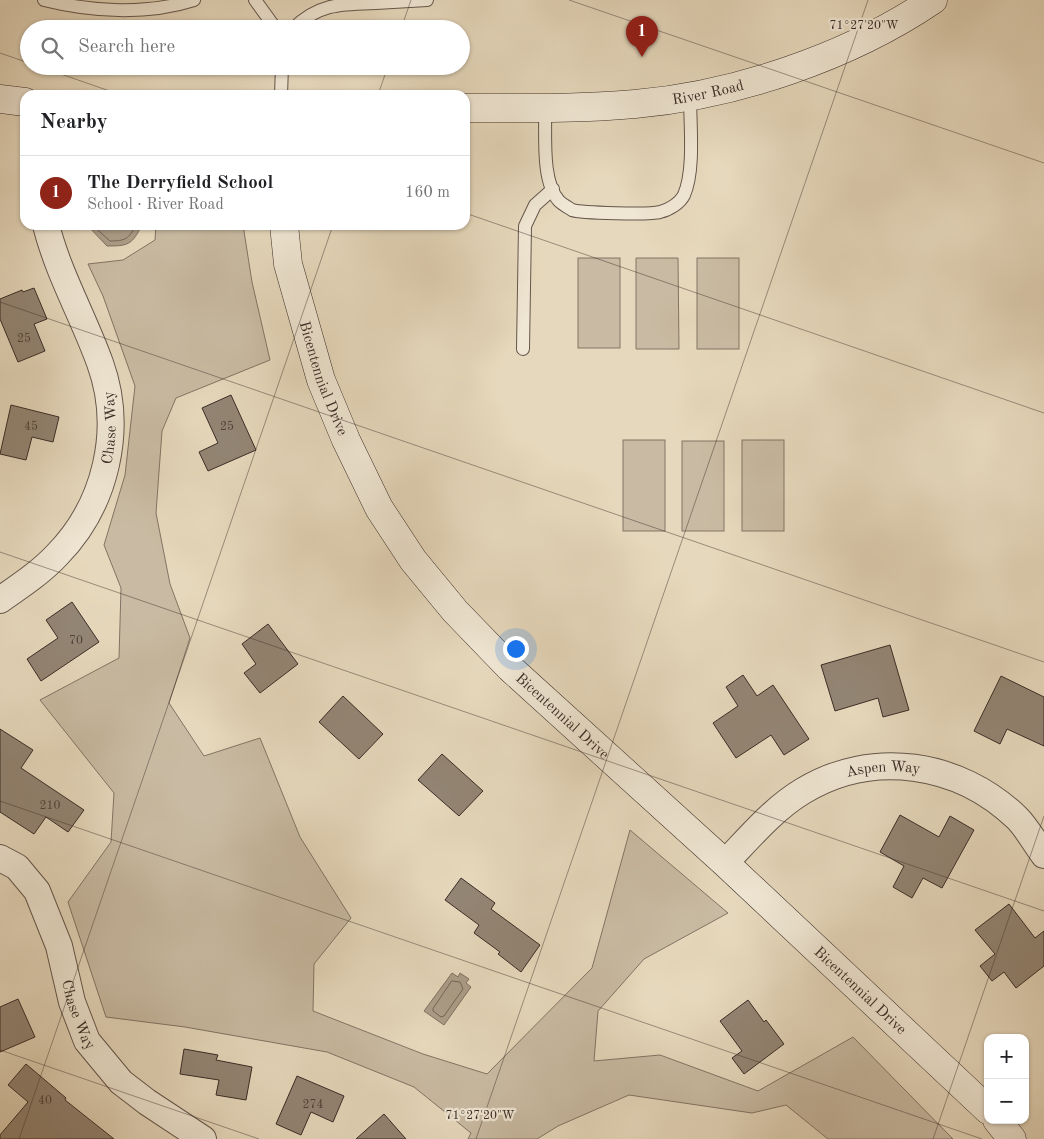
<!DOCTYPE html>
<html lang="en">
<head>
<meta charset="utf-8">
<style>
	:root { --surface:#fff; --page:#f6f6f6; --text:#202124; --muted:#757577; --line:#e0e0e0; --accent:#8f2418 }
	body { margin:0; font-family:"Old Standard TT",serif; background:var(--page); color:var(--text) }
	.controls { position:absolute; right:15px; bottom:15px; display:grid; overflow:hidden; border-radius:10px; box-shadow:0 1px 4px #0004 }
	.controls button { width:45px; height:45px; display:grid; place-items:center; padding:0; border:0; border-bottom:1px solid var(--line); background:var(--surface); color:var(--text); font:25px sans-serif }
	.you { position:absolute; left:515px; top:648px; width:18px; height:18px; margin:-12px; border:4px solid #fff; border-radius:50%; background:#1a73e8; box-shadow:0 0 0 8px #1a73e833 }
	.badge { display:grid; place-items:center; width:32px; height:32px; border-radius:50%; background:var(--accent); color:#fff; font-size:16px; font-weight:700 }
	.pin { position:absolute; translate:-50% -41px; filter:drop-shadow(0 1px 2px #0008) }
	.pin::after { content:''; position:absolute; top:26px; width:18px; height:15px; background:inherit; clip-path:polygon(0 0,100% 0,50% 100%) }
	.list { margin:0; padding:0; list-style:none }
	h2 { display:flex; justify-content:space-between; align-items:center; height:65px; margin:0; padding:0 20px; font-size:21px }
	h2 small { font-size:16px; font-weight:400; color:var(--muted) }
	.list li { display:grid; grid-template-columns:32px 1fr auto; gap:15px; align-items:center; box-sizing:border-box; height:75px; padding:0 20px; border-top:1px solid var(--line) }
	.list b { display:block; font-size:19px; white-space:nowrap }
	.list p { margin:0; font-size:16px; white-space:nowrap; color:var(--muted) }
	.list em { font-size:16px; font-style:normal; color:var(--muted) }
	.icon { flex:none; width:28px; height:28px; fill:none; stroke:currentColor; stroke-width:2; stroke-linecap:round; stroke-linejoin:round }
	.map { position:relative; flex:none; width:1044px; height:1139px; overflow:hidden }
	.search { position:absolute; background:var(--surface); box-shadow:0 1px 4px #0004; left:20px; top:20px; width:450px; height:55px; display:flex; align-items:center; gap:12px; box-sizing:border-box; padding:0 18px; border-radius:28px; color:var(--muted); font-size:19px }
	.panel { position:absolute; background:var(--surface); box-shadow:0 1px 4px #0004; left:20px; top:90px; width:450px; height:140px; border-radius:15px }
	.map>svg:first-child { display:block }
	.green { fill:#c9bba3; stroke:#827465 }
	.water { fill:#ac9e89; stroke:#7e7062 }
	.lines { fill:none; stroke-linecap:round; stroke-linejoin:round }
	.shore { stroke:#736558; stroke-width:1 }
	.building { fill:#938574; stroke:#3a2c27 }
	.lane-casing { stroke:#65574c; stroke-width:14 }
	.street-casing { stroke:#65574c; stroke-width:28 }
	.secondary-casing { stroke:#3a2c27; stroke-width:29 }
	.lane { stroke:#efe6d3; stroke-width:12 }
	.street { stroke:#efe6d3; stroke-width:26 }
	.secondary { stroke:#efe6d3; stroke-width:28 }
	.ticks { fill:none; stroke:#3a2c27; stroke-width:1; stroke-opacity:0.45 }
	.labels { text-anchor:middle; stroke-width:4.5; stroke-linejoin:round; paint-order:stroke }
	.number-label { font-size:12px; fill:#50423a }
	.street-label { font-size:15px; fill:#3a2c27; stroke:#efe6d3 }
	.ticks-label { font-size:12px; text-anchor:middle; fill:#3a2c27; stroke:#efe6d3; stroke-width:4.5; stroke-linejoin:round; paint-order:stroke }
</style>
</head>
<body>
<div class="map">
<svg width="1044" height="1139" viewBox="0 0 1044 1139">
	<rect width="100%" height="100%" fill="#e6d8bc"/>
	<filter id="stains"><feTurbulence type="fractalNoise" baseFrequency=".004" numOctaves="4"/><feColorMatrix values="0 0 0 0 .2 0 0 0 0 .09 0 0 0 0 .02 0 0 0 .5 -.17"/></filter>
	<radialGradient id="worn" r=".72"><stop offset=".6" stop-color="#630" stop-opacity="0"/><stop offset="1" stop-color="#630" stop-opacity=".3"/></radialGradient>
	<!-- green -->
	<g class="green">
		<path d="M156,225h87l9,57 18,78 -94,38 -14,33 -6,82 14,71 20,54 -21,65 35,53 56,-18 40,99 51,81 -37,46 -1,47 110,43 64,20 105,-106 38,-138 98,83 -84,46 -46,52 -4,50 66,-6 98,36 95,-54 100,102h-125l-42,-34 -34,8 -123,-18 -71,31 -21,13h-69l3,-6 -57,-46 -87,-35 -142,-25 -79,-10 -38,-115 43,-60 3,-49 -74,-93 79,-42 2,-70 -17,-43 21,-70 10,-89 -32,-90 -15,-32 35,-4 32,-20z"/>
		<rect x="578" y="258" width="42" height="90"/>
		<path d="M636,258h42l1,91h-43z"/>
		<rect x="697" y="258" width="42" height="91"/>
		<rect x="623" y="440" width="42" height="91"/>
		<rect x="742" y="440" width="42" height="91"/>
		<rect x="682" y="441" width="42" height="90"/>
	</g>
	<!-- water -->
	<g class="water">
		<path d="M87,225h55c-10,20 -14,21 -35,21z"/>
		<path d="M452,973l6,4 2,-4 9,6 -3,4 5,4 -27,38 -20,-14z"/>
	</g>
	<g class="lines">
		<!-- shore -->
		<g class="shore">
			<path d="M92,225l18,16c15,0 19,-2 26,-16"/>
			<path d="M452,981l8,1 3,7 -19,27 -3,1 -8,-6v-2z"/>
		</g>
	</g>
	<!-- building -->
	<g class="building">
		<path d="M34,288l13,31 -13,5 11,27 -27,11 -18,-43v-20l22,-9 1,2z"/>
		<path d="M231,395l25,55 -48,21 -9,-19 19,-9 -16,-35z"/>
		<path d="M11,405l48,12 -6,25 -21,-5 -6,23 -26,-6z"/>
		<path d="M72,602l27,40 -58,39 -14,-22 31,-21 -12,-18z"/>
		<path d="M268,624l30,40 -38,29 -16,-20 12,-9 -14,-20z"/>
		<path d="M890,645l19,65 -26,7 -5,-19 -43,13 -14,-46z"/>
		<path d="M743,675l14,21 16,-11 36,54 -25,16 -13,-20 -35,23 -23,-35 25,-17 -12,-19z"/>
		<path d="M1001,676l43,21v49l-37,-17 -7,15 -26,-13z"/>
		<path d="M343,696l40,38 -24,25 -40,-37z"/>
		<path d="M0,729l33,21 -12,18 63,42 -16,22 -22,-15 -12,17 -34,-22z"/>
		<path d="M442,754l41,37 -24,25 -41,-36z"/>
		<path d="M900,815l39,22 11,-21 24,14 -32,58 -19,-10 -11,20 -19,-11 11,-21 -24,-14z"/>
		<path d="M461,878l34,25 -4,6 49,36 -19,27 -23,-18 2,-2 -26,-19 5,-8 -34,-25z"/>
		<path d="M1009,904l26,34 9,-7v35l-28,22 -12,-16 -12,9 -12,-15 15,-12 -20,-24z"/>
		<path d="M18,999l17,38 -35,15v-45z"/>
		<path d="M748,1000l16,22 2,-2 18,24 -40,30 -12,-16 10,-7 -22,-30z"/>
		<path d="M184,1049l34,6 -2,5 36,7 -6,33 -30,-5 3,-15 -39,-6z"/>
		<path d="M26,1064l40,34 -1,2 49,39h-114v-4l28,-33 -20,-17z"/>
		<path d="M297,1076l47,20 -11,26 -22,-10 -10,23 -25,-11z"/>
		<path d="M384,1114l22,25h-50z"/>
	</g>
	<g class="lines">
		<defs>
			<g id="lane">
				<path d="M44,0c48,12 103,15 150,0"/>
				<path d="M255,0l21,29"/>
				<path d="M293,29c25,-26 50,-25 83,-26 17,-1 34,-2 51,-3"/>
				<path d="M281,95l1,-29"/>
				<path d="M545,108c1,27 -4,73 14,93 3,3 10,7 13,9 9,3 78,5 88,2 9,-2 20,-9 24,-17 11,-25 6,-71 6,-99"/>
				<path d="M523,349l2,-123 10,-21 18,-16"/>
			</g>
			<g id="street">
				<path id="s1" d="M0,600c20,-14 40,-27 57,-45 49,-50 67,-126 43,-192 -17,-47 -42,-90 -54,-138"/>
				<path id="s2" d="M0,858l17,9 20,24 22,55 13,56 15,39 34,41 26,20 56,37"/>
				<path id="s3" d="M725,863c24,-25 48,-54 78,-72 69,-42 156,-29 214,27 10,10 18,25 27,37"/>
			</g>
			<g id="secondary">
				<path d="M0,99l25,3"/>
				<path id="s4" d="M465,108c57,0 114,1 170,-4 101,-9 214,-47 298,-104"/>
				<path id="s5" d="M284,225l4,39 33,116 25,60 33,68 34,52 42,51 55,57 215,195 263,247"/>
				<path d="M997,1120l15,19"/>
			</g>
		</defs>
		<!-- lane casing -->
		<use href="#lane" class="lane-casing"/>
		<!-- street casing -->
		<use href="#street" class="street-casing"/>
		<!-- secondary casing -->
		<use href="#secondary" class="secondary-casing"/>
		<!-- lane -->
		<use href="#lane" class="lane"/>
		<!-- street -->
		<use href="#street" class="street"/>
		<!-- secondary -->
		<use href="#secondary" class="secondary"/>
	</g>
	<!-- ticks -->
	<path class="ticks" d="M569,0l475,163M401,29l10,-29M0,53l29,10M38,66l83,29M378,95l10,-29M465,213l579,200M0,302l1044,360M0,552l1044,359M0,801l982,338M0,1050l259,89M19,1139l314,-914M476,1139l392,-1139M933,1139l111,-323"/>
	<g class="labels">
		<!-- number labels -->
		<g class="number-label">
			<text x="24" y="342">25</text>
			<text x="31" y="430">45</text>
			<text x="227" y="430">25</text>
			<text x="76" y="644">70</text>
			<text x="50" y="809">210</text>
			<text x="45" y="1104">40</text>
			<text x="313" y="1108">274</text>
		</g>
		<!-- street labels -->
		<g class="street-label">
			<text dy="5" stroke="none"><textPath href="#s4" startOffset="244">River Road</textPath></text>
			<text dy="5" stroke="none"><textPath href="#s5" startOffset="159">Bicentennial Drive</textPath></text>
			<text dy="5" stroke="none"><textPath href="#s1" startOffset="214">Chase Way</textPath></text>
			<text dy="5" stroke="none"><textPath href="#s5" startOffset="579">Bicentennial Drive</textPath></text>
			<text dy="5" stroke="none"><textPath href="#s3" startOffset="191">Aspen Way</textPath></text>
			<text dy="5" stroke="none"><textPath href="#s5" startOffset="984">Bicentennial Drive</textPath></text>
			<text dy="5" stroke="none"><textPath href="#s2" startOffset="181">Chase Way</textPath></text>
		</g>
	</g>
	<g class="ticks-label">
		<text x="864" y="29">71°27'20"W</text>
		<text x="480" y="1119">71°27'20"W</text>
	</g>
	<rect width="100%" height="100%" filter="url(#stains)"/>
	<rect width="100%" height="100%" fill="url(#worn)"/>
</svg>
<div class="controls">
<button>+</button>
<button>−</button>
</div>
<div class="you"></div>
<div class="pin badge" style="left:642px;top:57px">1</div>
<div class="search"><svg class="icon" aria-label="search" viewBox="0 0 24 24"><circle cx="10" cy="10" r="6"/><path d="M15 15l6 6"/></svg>Search here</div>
<section class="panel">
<h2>Nearby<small></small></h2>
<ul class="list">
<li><span class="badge">1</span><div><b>The Derryfield School</b><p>School · River Road</p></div><em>160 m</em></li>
</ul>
</section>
</div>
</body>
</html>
